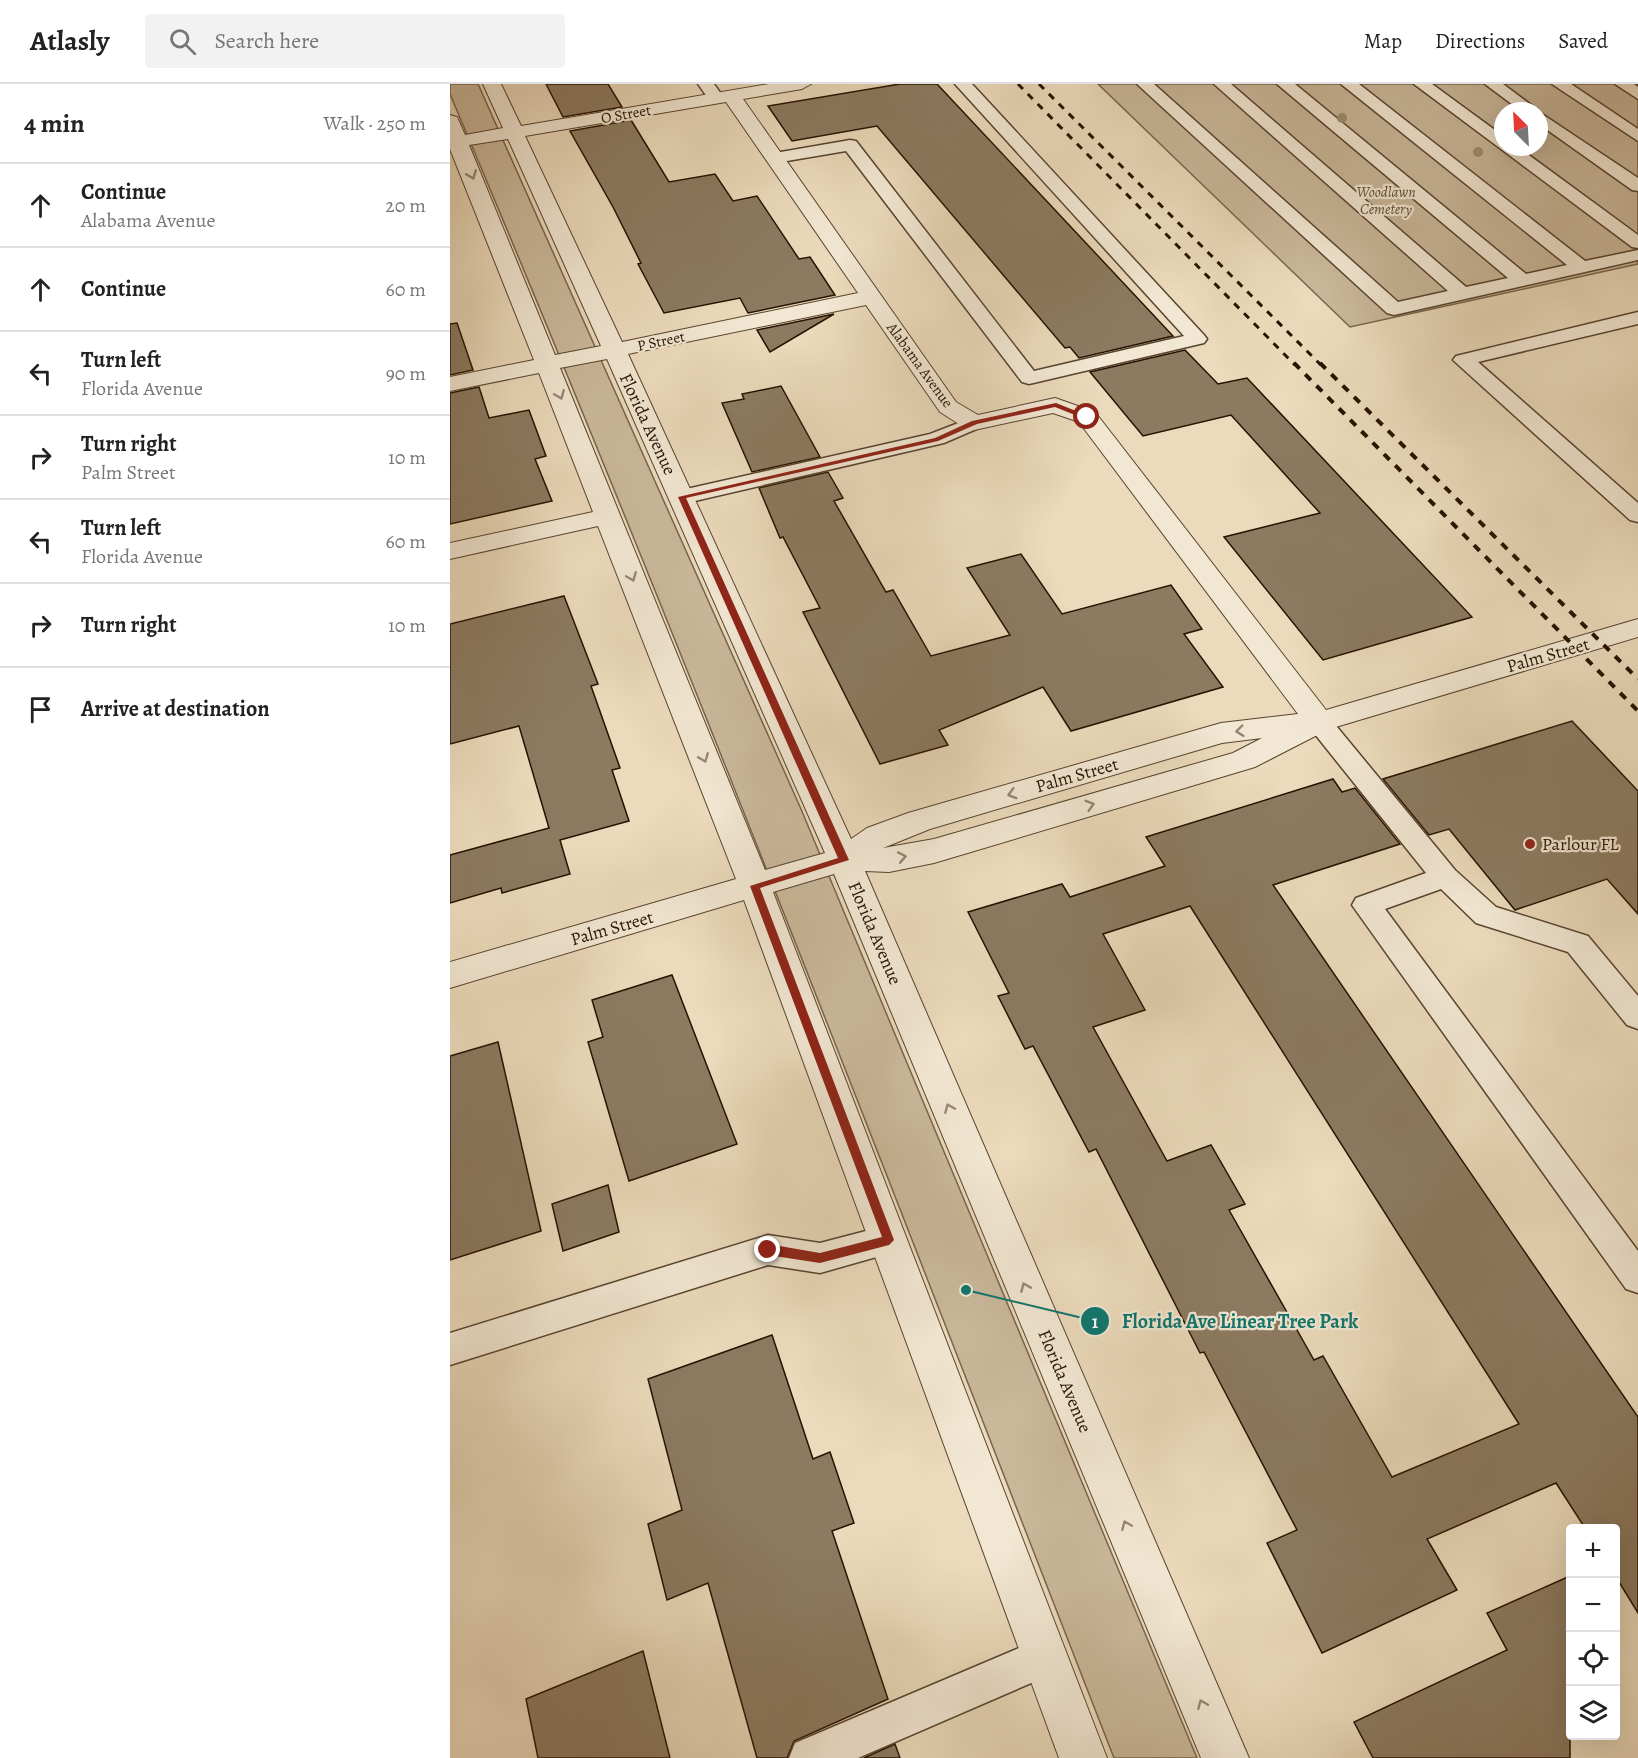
<!DOCTYPE html>
<html lang="en">
<head>
<meta charset="utf-8">
<style>
	:root { --surface:#fff; --page:#f2f2f2; --text:#222; --muted:#767676; --line:#e0e0e0 }
	body { margin:0; font-family:Alegreya,serif; background:var(--page); color:var(--text) }
	.controls { position:absolute; right:18px; bottom:18px; display:grid; overflow:hidden; border-radius:6px; box-shadow:0 6px 24px #0002 }
	.controls button { width:54px; height:54px; display:grid; place-items:center; padding:0; border:0; border-bottom:2px solid var(--line); background:var(--surface); color:var(--text); font:30px sans-serif }
	.compass { position:absolute; left:1044px; top:18px; width:54px; height:54px; border-radius:50%; background:var(--surface); box-shadow:0 6px 24px #0002; rotate:336deg }
	.stop { position:absolute; width:18px; height:18px; margin:-14px; border:4px solid #8f2418; border-radius:50%; background:#fff }
	.stop.end { background:#8f2418; border-color:#fff; box-shadow:0 2px 6px #0008 }
	.list { margin:0; padding:0; list-style:none }
	h2 { display:flex; justify-content:space-between; align-items:center; height:78px; margin:0; padding:0 24px; font-size:26px }
	h2 small { font-size:20px; font-weight:400; color:var(--muted) }
	.list li { display:grid; grid-template-columns:39px 1fr auto; gap:18px; align-items:center; box-sizing:border-box; height:84px; padding:0 24px; border-top:2px solid var(--line) }
	.list b { display:block; font-size:22px; white-space:nowrap }
	.list p { margin:0; font-size:20px; white-space:nowrap; color:var(--muted) }
	.list em { font-size:20px; font-style:normal; color:var(--muted) }
	.icon { flex:none; width:33px; height:33px; fill:none; stroke:currentColor; stroke-width:2; stroke-linecap:round; stroke-linejoin:round }
	.map { position:relative; flex:none; width:1188px; height:1674px; overflow:hidden }
	header { display:flex; align-items:center; gap:36px; box-sizing:border-box; height:84px; padding:0 30px; background:var(--surface); border-bottom:2px solid var(--line) }
	header strong { font-size:28px }
	nav { display:flex; gap:33px; margin-inline-start:auto; font-size:21px }
	.search { width:420px; height:54px; background:var(--page); display:flex; align-items:center; gap:15px; box-sizing:border-box; padding:0 21px; border-radius:6px; color:var(--muted); font-size:22px }
	main { display:flex }
	aside { flex:1; background:var(--surface) }
	.map>svg:first-child { display:block }
	.green { fill:#cab89b; stroke:#78654e; stroke-width:1.5; fill-rule:evenodd }
	.building { fill:#8c7a61; stroke:#261200; stroke-width:1.5; fill-rule:evenodd }
	.lines { fill:none; stroke-linecap:round; stroke-linejoin:round }
	.service-casing { stroke:#57442f; stroke-width:3 }
	.minor-casing { stroke:#57442f; stroke-width:2 }
	.service { fill:#f2e7d3; fill-rule:evenodd }
	.minor { fill:#f2e7d3; fill-rule:evenodd }
	.rail-far1 { stroke:#261200; stroke-width:3; stroke-dasharray:7 7; stroke-linecap:butt }
	.rail { stroke:#261200; stroke-width:4; stroke-dasharray:8 8; stroke-linecap:butt }
	.tree { fill:#9e8c72 }
	.oneway { stroke:#968774 }
	.route { fill:#8f2418 }
	.poi-dot { fill:#8f2418; stroke:#f2e7d3; stroke-width:2 }
	.labels { text-anchor:middle; stroke-width:4.5; stroke-linejoin:round; paint-order:stroke }
	.far-street-label { font-size:15px; fill:#261200; stroke:#f2e7d3 }
	.far-park-label { font-size:15px; font-style:italic; fill:#5f4c36; stroke:#f2e7d3 }
	.street-label { font-size:18px; fill:#261200; stroke:#f2e7d3 }
	.poi-label { font-size:18px; fill:#261200; stroke:#f2e7d3; text-anchor:start }
	.leader { fill:none; stroke:#0f766e; stroke-width:2 }
	.callout-dot { fill:#0f766e; stroke:#f2e7d3; stroke-width:2 }
	.mark-label { font-size:18px; text-anchor:middle; font-weight:bold; fill:#fff }
	.callout-label { font-size:20px; text-anchor:middle; font-weight:bold; fill:#0f766e; stroke:#f2e7d3; stroke-width:4.5; stroke-linejoin:round; paint-order:stroke }
</style>
</head>
<body>
<header>
<strong>Atlasly</strong>
<div class="search"><svg class="icon" aria-label="search" viewBox="0 0 24 24"><circle cx="10" cy="10" r="6"/><path d="M15 15l6 6"/></svg>Search here</div>
<nav><a>Map</a><a>Directions</a><a>Saved</a></nav>
</header>
<main>
<aside>
<h2>4 min<small>Walk · 250 m</small></h2>
<ul class="list">
<li><svg class="icon" aria-label="ahead" viewBox="0 0 24 24"><path d="M12 20V5M6 11l6-6 6 6"/></svg><div><b>Continue</b><p>Alabama Avenue</p></div><em>20 m</em></li>
<li><svg class="icon" aria-label="ahead" viewBox="0 0 24 24"><path d="M12 20V5M6 11l6-6 6 6"/></svg><div><b>Continue</b></div><em>60 m</em></li>
<li><svg class="icon" aria-label="left" viewBox="0 0 24 24"><path d="M17 20v-9H6M10 6l-5 5 5 5"/></svg><div><b>Turn left</b><p>Florida Avenue</p></div><em>90 m</em></li>
<li><svg class="icon" aria-label="right" viewBox="0 0 24 24"><path d="M7 20v-9h11M14 6l5 5-5 5"/></svg><div><b>Turn right</b><p>Palm Street</p></div><em>10 m</em></li>
<li><svg class="icon" aria-label="left" viewBox="0 0 24 24"><path d="M17 20v-9H6M10 6l-5 5 5 5"/></svg><div><b>Turn left</b><p>Florida Avenue</p></div><em>60 m</em></li>
<li><svg class="icon" aria-label="right" viewBox="0 0 24 24"><path d="M7 20v-9h11M14 6l5 5-5 5"/></svg><div><b>Turn right</b></div><em>10 m</em></li>
<li><svg class="icon" aria-label="arrive" viewBox="0 0 24 24"><path d="M6 21V4h12l-3 4 3 4H6"/></svg><div><b>Arrive at destination</b></div></li>
</ul>
</aside>
<div class="map">
<svg width="1188" height="1674" viewBox="0 0 1188 1674">
	<rect width="100%" height="100%" fill="#ebdabb"/>
	<filter id="stains"><feTurbulence type="fractalNoise" baseFrequency=".00333" numOctaves="4"/><feColorMatrix values="0 0 0 0 .2 0 0 0 0 .09 0 0 0 0 .02 0 0 0 .5 -.17"/></filter>
	<radialGradient id="worn" r=".72"><stop offset=".6" stop-color="#630" stop-opacity="0"/><stop offset="1" stop-color="#630" stop-opacity=".3"/></radialGradient>
	<!-- green -->
	<g class="green">
		<path d="M0,0h28l323,725 396,949h-83c-217,-556 -431,-1114 -664,-1664z"/>
		<path d="M648,0h540v180l-288,63zM1053,27h36v36h-36z"/>
	</g>
	<!-- building -->
	<g class="building">
		<path d="M96,0h62l14,23 -59,10z"/>
		<path d="M450,0h37l236,252 -94,22 -9,-11 -5,1 -188,-222 -85,15 -24,-35z"/>
		<path d="M181,36l38,62 46,-8 18,27 24,-5 42,63 11,-2 25,38 -87,18 -8,-15 -76,15 -26,-49 3,-1 -28,-56 -43,-76z"/>
		<path d="M384,230l-64,38 -13,-22z"/>
		<path d="M7,239l16,47 -23,5v-51z"/>
		<path d="M735,266l33,34 29,-6 225,239 -149,43 -99,-123 96,-24 -89,-98 -88,21 -53,-64z"/>
		<path d="M331,302l39,71 -68,15 -30,-69 22,-4 -2,-5z"/>
		<path d="M29,303l10,31 40,-8 17,46 -11,3 17,42 -102,23v-131z"/>
		<path d="M378,388l15,26 -9,3 52,91 7,-2 38,66 79,-21 -43,-67 54,-14 41,60 109,-29 31,44 -18,5 39,53 -152,44 -28,-44 -104,43 9,15 -68,19 -77,-152 17,-4 -37,-71 -3,1 -21,-50z"/>
		<path d="M114,512l34,88 -7,2 29,82 -8,2 17,51 -69,19 10,34 -68,19 -1,-5 -51,15v-48l99,-27 -30,-102 -69,18v-120z"/>
		<path d="M1122,637l66,70v123l-31,-35 -92,31 -66,-81 -20,6 -46,-56z"/>
		<path d="M883,695l9,13 13,-4 45,56 -127,41 365,532v196l-22,-36v-49h-31l-29,-45 -129,56 30,51 -135,63 -55,-110 30,-13 -93,-178 -4,1 -104,-204 -7,3 -56,-106 -8,3 -27,-53 11,-3 -41,-81 94,-28 8,13 95,-31 -19,-29zM740,822l329,518 -127,53 -69,-121 -9,4 -85,-150 16,-6 -34,-59 -44,16 -74,-134 52,-17 -42,-76z"/>
		<path d="M222,891l65,169 -108,37 -41,-139 15,-5 -11,-37z"/>
		<path d="M48,958l43,189 -91,29v-204z"/>
		<path d="M158,1101l11,47 -56,19 -11,-47z"/>
		<path d="M322,1251l41,124 17,-7 24,71 -22,8 56,168 -94,42 -7,17h-30l-49,-175 -41,17 -19,-76 34,-14 -34,-131z"/>
		<path d="M1120,1492v182h-197l-19,-36 153,-72 -20,-37z"/>
		<path d="M193,1567l27,107h-132l-12,-59z"/>
		<path d="M445,1660l5,14h-36z"/>
	</g>
	<g class="lines">
		<defs>
			<g id="service">
				<path d="M248,0h16l10,14 -2,3h-12z"/>
				<path d="M505,0h17l232,251 3,4 -3,4 -175,41 -7,-2 -176,-231 -71,12 -8,-5 8,-5 75,-13 6,1 178,230 150,-35z"/>
				<path d="M687,0h17l244,218 50,-11 -234,-207h17l235,203 42,-9 -231,-194h18l231,190 41,-9 -226,-181h18l226,177 53,-11v10l-244,55 -7,-2z"/>
				<path d="M964,0h18l71,52v11h15l120,88v13l-6,-1z"/>
				<path d="M1035,0h18l36,27h-18z"/>
				<path d="M1102,0h19l67,45v12z"/>
				<path d="M1165,0h19l4,3v12z"/>
				<path d="M1089,28l99,66v13l-6,-1 -93,-66z"/>
				<path d="M1188,228v12l-160,38 160,141v19l-8,-2 -177,-160 3,-4z"/>
				<path d="M524,333l7,2 3,4 -3,4 -37,16 -262,61 -8,-2 -3,-5 3,-5 8,-2 248,-56z"/>
				<path d="M869,629l9,3 127,154 41,37 92,29 50,60v33l-11,-4 -59,-73 -92,-29 -35,-34 -56,20 253,342v42l-12,-4 -274,-384 4,-7 70,-25 -116,-145 -4,-6 4,-6z"/>
				<path d="M439,1141l12,5 5,10 -5,10 -81,23 -52,-8 -318,100v-32l318,-98 52,8z"/>
				<path d="M595,1553l14,6 6,14 -6,14 -201,87h-69l6,-15z"/>
			</g>
			<path id="minor" d="M33,0h18l20,42 248,-42h42l-9,5 -59,10 213,303 22,13 77,-17 40,14 231,298 312,-91v18l-309,92 -74,38 -321,96 -45,9 -24,-1 384,887h-48l-367,-884 -61,18 334,866h-48l-315,-858 -294,88v-26l286,-83 -138,-353 -148,33v-16l143,-31 -54,-139 -89,18v-14l84,-17 -84,-211v-34l7,2 8,18 38,-7zM276,18l132,191 -236,49 -97,-206zM58,55l93,207 -46,9 -86,-210zM416,221l74,107 25,16 9,2 79,-17 26,9 219,292 -77,9 -313,90 -41,15 -16,11 -223,-485zM157,275l218,494 -60,17 -205,-502zM812,654l-29,15 -299,86 -51,9 47,-19 292,-86z"/>
		</defs>
		<!-- service casing -->
		<use href="#service" class="service-casing"/>
		<!-- minor casing -->
		<use href="#minor" class="minor-casing"/>
		<!-- service -->
		<use href="#service" class="service"/>
		<!-- minor -->
		<use href="#minor" class="minor"/>
		<!-- rail-far1 -->
		<g class="rail-far1">
			<path d="M568,0l277,281"/>
			<path d="M589,0l282,281"/>
		</g>
		<!-- rail -->
		<g class="rail">
			<path d="M844,279l344,348"/>
			<path d="M870,279l318,316"/>
		</g>
	</g>
	<!-- trees -->
	<g class="tree">
		<circle cx="892" cy="34" r="5"/>
		<circle cx="1028" cy="68" r="5"/>
	</g>
	<!-- one-way arrows -->
	<defs><path id="oneway-chevron" d="M-2-3.5L2.5 0L-2 3.5" fill="none" stroke-width="1.6" stroke-linecap="round" stroke-linejoin="round" transform="scale(1.5)"/></defs>
	<g class="oneway">
		<use href="#oneway-chevron" transform="translate(22 91) rotate(68)"/>
		<use href="#oneway-chevron" transform="translate(110 311) rotate(68)"/>
		<use href="#oneway-chevron" transform="translate(182 493) rotate(68)"/>
		<use href="#oneway-chevron" transform="translate(790 647) rotate(174)"/>
		<use href="#oneway-chevron" transform="translate(254 674) rotate(68)"/>
		<use href="#oneway-chevron" transform="translate(562 710) rotate(164)"/>
		<use href="#oneway-chevron" transform="translate(640 721) rotate(-16)"/>
		<use href="#oneway-chevron" transform="translate(452 773) rotate(-11)"/>
		<use href="#oneway-chevron" transform="translate(499 1024) rotate(-113)"/>
		<use href="#oneway-chevron" transform="translate(575 1203) rotate(-113)"/>
		<use href="#oneway-chevron" transform="translate(676 1441) rotate(-113)"/>
		<use href="#oneway-chevron" transform="translate(752 1620) rotate(-113)"/>
	</g>
	<!-- route -->
	<path class="route" d="M606,319l35,14 -6,2 -30,-12 -78,17 -39,17 -252,57 163,362 -89,28 134,352 -5,5 -69,18 -52,-8 -5,-5 5,-6 52,9 62,-16 -132,-351 88,-28 -160,-361 257,-59 37,-17z"/>
	<!-- markers -->
	<circle class="poi-dot" cx="1080" cy="760" r="6"/>
	<g class="labels">
		<!-- far-street labels -->
		<g class="far-street-label">
			<text transform="translate(176 30) rotate(-10)" y="5">O Street</text>
			<text transform="translate(211 257) rotate(-12)" y="5">P Street</text>
			<text transform="translate(470 281) rotate(54)" y="5">Alabama Avenue</text>
		</g>
		<!-- far-park labels -->
		<g class="far-park-label">
			<text x="936" y="113">Woodlawn<tspan x="936" dy="17">Cemetery</tspan></text>
		</g>
		<!-- street labels -->
		<g class="street-label">
			<text transform="translate(198 340) rotate(65)" y="6">Florida Avenue</text>
			<text transform="translate(1098 571) rotate(-16)" y="6">Palm Street</text>
			<text transform="translate(627 691) rotate(-16)" y="6">Palm Street</text>
			<text transform="translate(162 844) rotate(-16)" y="6">Palm Street</text>
			<text transform="translate(425 849) rotate(67)" y="6">Florida Avenue</text>
			<text transform="translate(615 1297) rotate(67)" y="6">Florida Avenue</text>
		</g>
		<!-- poi labels -->
		<g class="poi-label">
			<text x="1092" y="766">Parlour FL</text>
		</g>
	</g>
	<!-- callouts -->
	<path class="leader" d="M516 1206L645 1237"/>
	<g class="callout-dot">
		<circle cx="516" cy="1206" r="6"/>
		<circle cx="645" cy="1237" r="15"/>
	</g>
	<g class="mark-label">
		<text x="645" y="1244">1</text>
	</g>
	<g class="callout-label">
		<text x="790" y="1244">Florida Ave Linear Tree Park</text>
	</g>
	<rect width="100%" height="100%" filter="url(#stains)"/>
	<rect width="100%" height="100%" fill="url(#worn)"/>
</svg>
<div class="controls">
<button>+</button>
<button>−</button>
<button><svg class="icon" aria-label="locate" viewBox="0 0 24 24"><circle cx="12" cy="12" r="6"/><path d="M12 2v4M12 18v4M2 12h4M18 12h4"/></svg></button>
<button><svg class="icon" aria-label="layers" viewBox="0 0 24 24"><path d="M12 4l9 5-9 5-9-5zM3 14l9 5 9-5"/></svg></button>
</div>
<svg class="compass" viewBox="-18 -18 36 36"><path d="M0-13l5 13h-10z" fill="#e53935"/><path d="M0 13l5-13h-10z" fill="#767676"/></svg>
<div class="stop" style="left:637px;top:333px"></div>
<div class="stop end" style="left:318px;top:1166px"></div>
</div>
</main>
</body>
</html>
